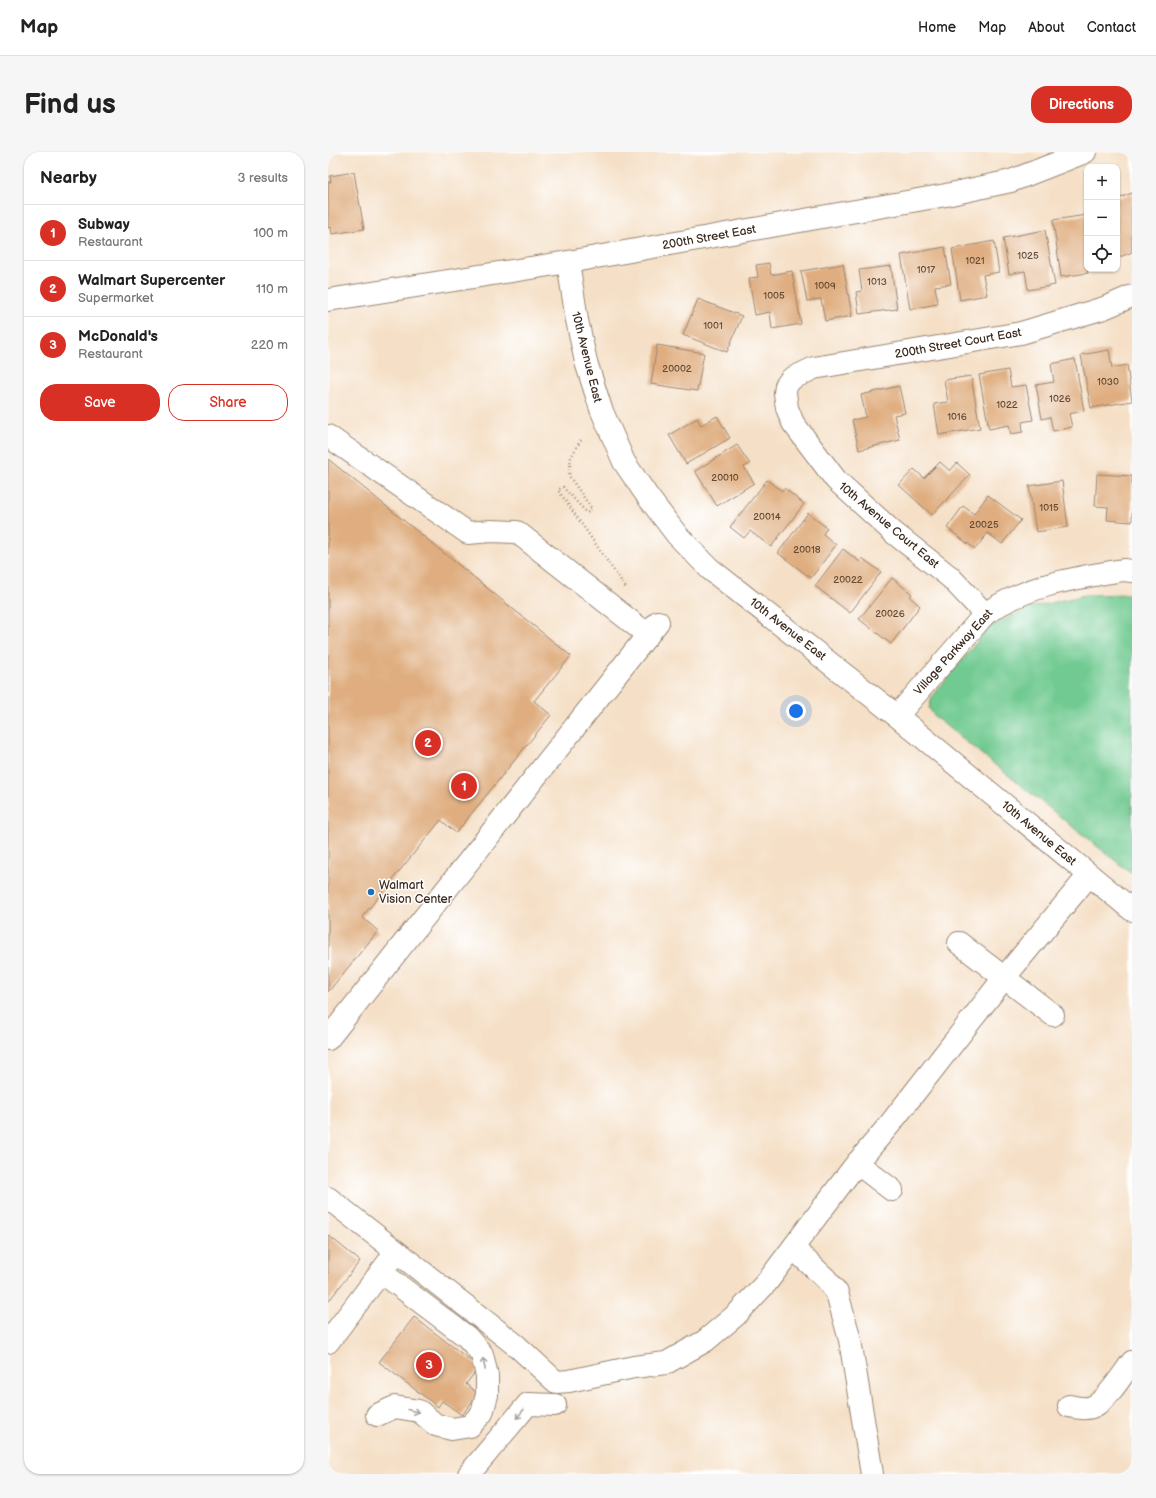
<!DOCTYPE html>
<html lang="en">
<head>
<meta charset="utf-8">
<style>
	:root { --surface:#fff; --page:#f6f6f6; --text:#222; --muted:#767676; --line:#e0e0e0; --accent:#d93025 }
	body { margin:0; font-family:"Balsamiq Sans",sans-serif; background:var(--page); color:var(--text) }
	.controls { position:absolute; right:12px; top:12px; display:grid; overflow:hidden; border-radius:8px; box-shadow:0 1px 3px #0004 }
	.controls button { width:36px; height:36px; display:grid; place-items:center; padding:0; border:0; border-bottom:1px solid var(--line); background:var(--surface); color:var(--text); font:20px sans-serif }
	.you { position:absolute; left:468px; top:559px; width:14px; height:14px; margin:-10px; border:3px solid #fff; border-radius:50%; background:#1a73e8; box-shadow:0 0 0 6px #1a73e833 }
	.badge { display:grid; place-items:center; width:26px; height:26px; border-radius:50%; background:var(--accent); color:#fff; font-size:13px; font-weight:700 }
	.pin { position:absolute; translate:-50% -50%; border:2px solid #fff; box-shadow:0 1px 4px #0006 }
	.list { margin:0; padding:0; list-style:none }
	h2 { display:flex; justify-content:space-between; align-items:center; height:52px; margin:0; padding:0 16px; font-size:17px }
	h2 small { font-size:13px; font-weight:400; color:var(--muted) }
	.list li { display:grid; grid-template-columns:26px 1fr auto; gap:12px; align-items:center; box-sizing:border-box; height:56px; padding:0 16px; border-top:1px solid var(--line) }
	.list b { display:block; font-size:15px; white-space:nowrap }
	.list p { margin:0; font-size:13px; white-space:nowrap; color:var(--muted) }
	.list em { font-size:13px; font-style:normal; color:var(--muted) }
	.actions { display:flex; gap:8px; padding:12px 16px }
	.actions a { flex:1; padding:9px 0; border:1px solid var(--accent); border-radius:16px; text-align:center; font-size:14px; color:var(--accent) }
	.actions .main { background:var(--accent); color:#fff }
	.icon { flex:none; width:22px; height:22px; fill:none; stroke:currentColor; stroke-width:2; stroke-linecap:round; stroke-linejoin:round }
	.map { position:relative; flex:none; width:804px; height:1322px; overflow:hidden; border-radius:16px }
	header { display:flex; align-items:center; gap:24px; box-sizing:border-box; height:56px; padding:0 20px; background:var(--surface); border-bottom:1px solid var(--line) }
	header strong { font-size:19px }
	nav { display:flex; gap:22px; margin-inline-start:auto; font-size:14px }
	.intro { display:flex; align-items:center; justify-content:space-between; box-sizing:border-box; height:96px; padding:0 24px }
	h1 { margin:0; font-size:28px }
	.button { padding:10px 18px; border-radius:16px; background:var(--accent); color:#fff; font-size:14px; font-weight:700 }
	main { display:flex; gap:24px; padding:0 24px }
	aside { flex:1; background:var(--surface); border-radius:16px; box-shadow:0 1px 3px #0004 }
	.map>svg:first-child { display:block }
	.green { fill:#71ca91; stroke:#567a58 }
	.building { fill:#dfad7f }
	.lines { fill:none; stroke-linecap:round; stroke-linejoin:round }
	.minor-casing { stroke:#988572; stroke-width:24 }
	.path { stroke:#988572; stroke-width:2.5; stroke-dasharray:1 3; stroke-linecap:butt }
	.minor { stroke:#fff; stroke-width:22 }
	.oneway { stroke:#a79f9a }
	.poi-dot { fill:#1f6fb2; stroke:#fff; stroke-width:1.5 }
	.labels { text-anchor:middle; stroke-width:3; stroke-linejoin:round; paint-order:stroke }
	.number-label { font-size:10px; fill:#644b36 }
	.street-label { font-size:12px; fill:#3b2a1e; stroke:#fff }
	.poi-label { font-size:12px; fill:#3b2a1e; stroke:#fff; text-anchor:start }
</style>
</head>
<body>
<header>
<strong>Map</strong>
<nav><a>Home</a><a>Map</a><a>About</a><a>Contact</a></nav>
</header>
<div class="intro"><h1>Find us</h1><a class="button">Directions</a></div>
<main>
<aside>
<h2>Nearby<small>3 results</small></h2>
<ul class="list">
<li><span class="badge">1</span><div><b>Subway</b><p>Restaurant</p></div><em>100 m</em></li>
<li><span class="badge">2</span><div><b>Walmart Supercenter</b><p>Supermarket</p></div><em>110 m</em></li>
<li><span class="badge">3</span><div><b>McDonald's</b><p>Restaurant</p></div><em>220 m</em></li>
</ul>
<div class="actions"><a class="main">Save</a><a>Share</a></div>
</aside>
<div class="map">
<svg width="804" height="1322" viewBox="0 0 804 1322">
	<rect width="100%" height="100%" fill="#fff"/>
	<filter id="ink" filterUnits="userSpaceOnUse"><feTurbulence type="fractalNoise" baseFrequency=".025" numOctaves="2"/><feDisplacementMap in="SourceGraphic" scale="8" xChannelSelector="R" yChannelSelector="G"/><feConvolveMatrix kernelMatrix="1 2 1 2 8 2 1 2 1" color-interpolation-filters="sRGB"/></filter>
	<filter id="wash" filterUnits="userSpaceOnUse"><feTurbulence type="fractalNoise" baseFrequency=".012" numOctaves="4" result="noise"/><feDisplacementMap in="SourceGraphic" scale="16" xChannelSelector="R" yChannelSelector="G"/><feGaussianBlur stdDeviation="0.9" result="paint"/><feColorMatrix in="noise" values="0 0 0 0 0 0 0 0 0 0 0 0 0 0 0 0 0 1.4 0 .05"/><feComposite in="paint" operator="in"/></filter>
	<g filter="url(#wash)">
		<rect width="100%" height="100%" fill="#f5e0c7"/>
		<!-- green -->
		<path class="green" d="M804,442v280l-197,-157 -6,-9 3,-11 57,-70 40,-19 56,-13z"/>
		<g id="blocks">
			<!-- building -->
			<g class="building">
				<path d="M26,20l10,57 -32,5 -1,-7 -3,1v-46h3l-1,-6z"/>
				<path d="M804,41v59l-12,5 -3,-9v-49z"/>
				<path d="M759,63v36l-2,1 3,21 -27,4 -8,-57z"/>
				<path d="M717,78l10,55 -27,5 -3,-19 -16,3 -6,-36z"/>
				<path d="M666,89l5,31 -16,3 4,20 -27,5 -8,-51z"/>
				<path d="M617,95l6,37 -16,2 3,18 -28,5 -9,-54z"/>
				<path d="M441,111l2,12 21,-4 9,53 -29,5 -2,-17 -15,3 -6,-37 9,-1 -2,-12z"/>
				<path d="M515,112l9,52 -27,5 -4,-22 -14,2 -6,-30z"/>
				<path d="M563,114l6,43 -38,5 -3,-22 6,-1 -3,-21z"/>
				<path d="M370,147l44,17 -15,36 -44,-17z"/>
				<path d="M329,193l47,8 -7,38 -46,-7z"/>
				<path d="M781,198l3,18 15,-3 5,36 -41,7 -10,-53z"/>
				<path d="M747,207l9,52 -15,3 3,13 -19,4 -3,-14 -8,2 -6,-34 18,-3 -3,-18z"/>
				<path d="M680,218l3,17 15,-2 7,35 -11,2 1,10 -12,2 -2,-9 -20,4 -10,-54z"/>
				<path d="M643,224l9,52 -41,7 -5,-31 14,-2 -4,-22z"/>
				<path d="M571,234l6,27 -11,2 6,25 -41,10 -7,-30 14,-3 -5,-22z"/>
				<path d="M389,264l13,22 -44,26 -17,-29 28,-17 4,7z"/>
				<path d="M409,293l13,19 -6,3 10,16 -37,23 -22,-35z"/>
				<path d="M0,307l243,197 -37,45 17,14 -95,118 -15,-13 -79,97 16,14 -50,61z"/>
				<path d="M612,310l10,9 7,-8 13,12 -38,40 -33,-30 15,-16 10,9z"/>
				<path d="M769,322l35,2v46l-25,-2 1,-13 -13,-1z"/>
				<path d="M439,328l15,11 2,-3 20,16 -33,43 -21,-16 -6,7 -14,-11z"/>
				<path d="M734,329l6,46 -32,5 -7,-46z"/>
				<path d="M660,343l33,25 -19,24 -14,-11 -13,16 -28,-21 16,-22 11,8z"/>
				<path d="M480,361l19,15 -4,6 13,11 -25,33 -33,-25z"/>
				<path d="M515,397l17,13 2,-4 19,14 -31,41 -35,-27z"/>
				<path d="M564,426l20,16 -2,3 10,9 -29,38 -32,-25z"/>
				<path d="M0,1083l32,26 -32,41z"/>
				<path d="M86,1165l65,50 -13,17 12,10 -16,21 -20,-14 -4,6 -59,-45z"/>
			</g>
		</g>
	</g>
	<g filter="url(#ink)">
		<use href="#blocks" fill-opacity="0" stroke="#988572" stroke-width="1"/>
		<g class="lines">
			<defs>
				<g id="minor">
					<path d="M240,110l9,58 9,42 15,47 23,53 24,35 29,38 33,34 187,147 235,194"/>
					<path d="M0,148l240,-38 378,-67 65,-14 74,-29"/>
					<path d="M0,284l140,97 23,-2 26,1 131,103"/>
					<path d="M657,462l-35,-37 -56,-44 -58,-53 -43,-57 -6,-15 -2,-15 1,-7 5,-7 23,-11 207,-35 83,-25 28,-12"/>
					<path d="M569,564l88,-102c41,-29 90,-36 138,-44l9,1"/>
					<path d="M631,791l94,72"/>
					<path d="M0,887l330,-417"/>
					<path d="M529,1011l35,27"/>
					<path d="M0,1046l189,148 39,36 13,-1 65,-14 32,-4 39,-22 31,-26 31,-33 86,-114 37,-44 114,-146 85,-103"/>
					<path d="M465,1096l33,31 11,14 13,47 22,134"/>
					<path d="M0,1190l62,-82"/>
					<path d="M741,1254c8,2 18,4 25,0 13,-6 29,-32 38,-44"/>
					<path d="M49,1263l18,-8 24,4 17,14 16,4 18,-3 12,-13 5,-18v-19l-5,-22 -15,-17 -86,-65"/>
					<path d="M141,1322l59,-70 27,1"/>
				</g>
			</defs>
			<!-- minor casing -->
			<use href="#minor" class="minor-casing"/>
			<!-- path -->
			<path class="path" d="M253,288l-10,17 -2,19 23,33 -5,4 -24,-26 -5,3 68,98"/>
			<!-- minor -->
			<use href="#minor" class="minor"/>
		</g>
		<!-- one-way arrows -->
		<defs><path id="oneway-shaft" d="M-6 0H5M1.5-3L5.5 0L1.5 3" fill="none" stroke-width="1.6" stroke-linecap="round" stroke-linejoin="round"/></defs>
		<g class="oneway">
			<use href="#oneway-shaft" transform="translate(156 1212) rotate(-102)"/>
			<use href="#oneway-shaft" transform="translate(85 1259) rotate(14)"/>
			<use href="#oneway-shaft" transform="translate(192 1262) rotate(130)"/>
		</g>
	</g>
	<!-- markers -->
	<circle class="poi-dot" cx="43" cy="740" r="4"/>
	<g class="labels">
		<!-- number labels -->
		<g class="number-label">
			<text x="700" y="107">1025</text>
			<text x="647" y="112">1021</text>
			<text x="598" y="121">1017</text>
			<text x="549" y="133">1013</text>
			<text x="497" y="137">1009</text>
			<text x="446" y="147">1005</text>
			<text x="385" y="177">1001</text>
			<text x="349" y="220">20002</text>
			<text x="780" y="233">1030</text>
			<text x="732" y="250">1026</text>
			<text x="679" y="256">1022</text>
			<text x="629" y="268">1016</text>
			<text x="397" y="329">20010</text>
			<text x="721" y="359">1015</text>
			<text x="439" y="368">20014</text>
			<text x="656" y="376">20025</text>
			<text x="479" y="401">20018</text>
			<text x="520" y="431">20022</text>
			<text x="562" y="465">20026</text>
		</g>
		<!-- street labels -->
		<g class="street-label">
			<text transform="translate(381 85) rotate(-10)" y="4">200th Street East</text>
			<text transform="translate(630 191) rotate(-10)" y="4">200th Street Court East</text>
			<text transform="translate(259 205) rotate(76)" y="4">10th Avenue East</text>
			<text transform="translate(561 373) rotate(40)" y="4">10th Avenue Court East</text>
			<text transform="translate(460 477) rotate(38)" y="4">10th Avenue East</text>
			<text transform="translate(625 500) rotate(-48)" y="4">Village Parkway East</text>
			<text transform="translate(711 681) rotate(40)" y="4">10th Avenue East</text>
		</g>
		<!-- poi labels -->
		<g class="poi-label">
			<text x="51" y="737">Walmart<tspan x="51" dy="14">Vision Center</tspan></text>
		</g>
	</g>
</svg>
<div class="controls">
<button>+</button>
<button>−</button>
<button><svg class="icon" aria-label="locate" viewBox="0 0 24 24"><circle cx="12" cy="12" r="6"/><path d="M12 2v4M12 18v4M2 12h4M18 12h4"/></svg></button>
</div>
<div class="you"></div>
<div class="pin badge" style="left:136px;top:634px">1</div>
<div class="pin badge" style="left:100px;top:591px">2</div>
<div class="pin badge" style="left:101px;top:1213px">3</div>
</div>
</main>
</body>
</html>
